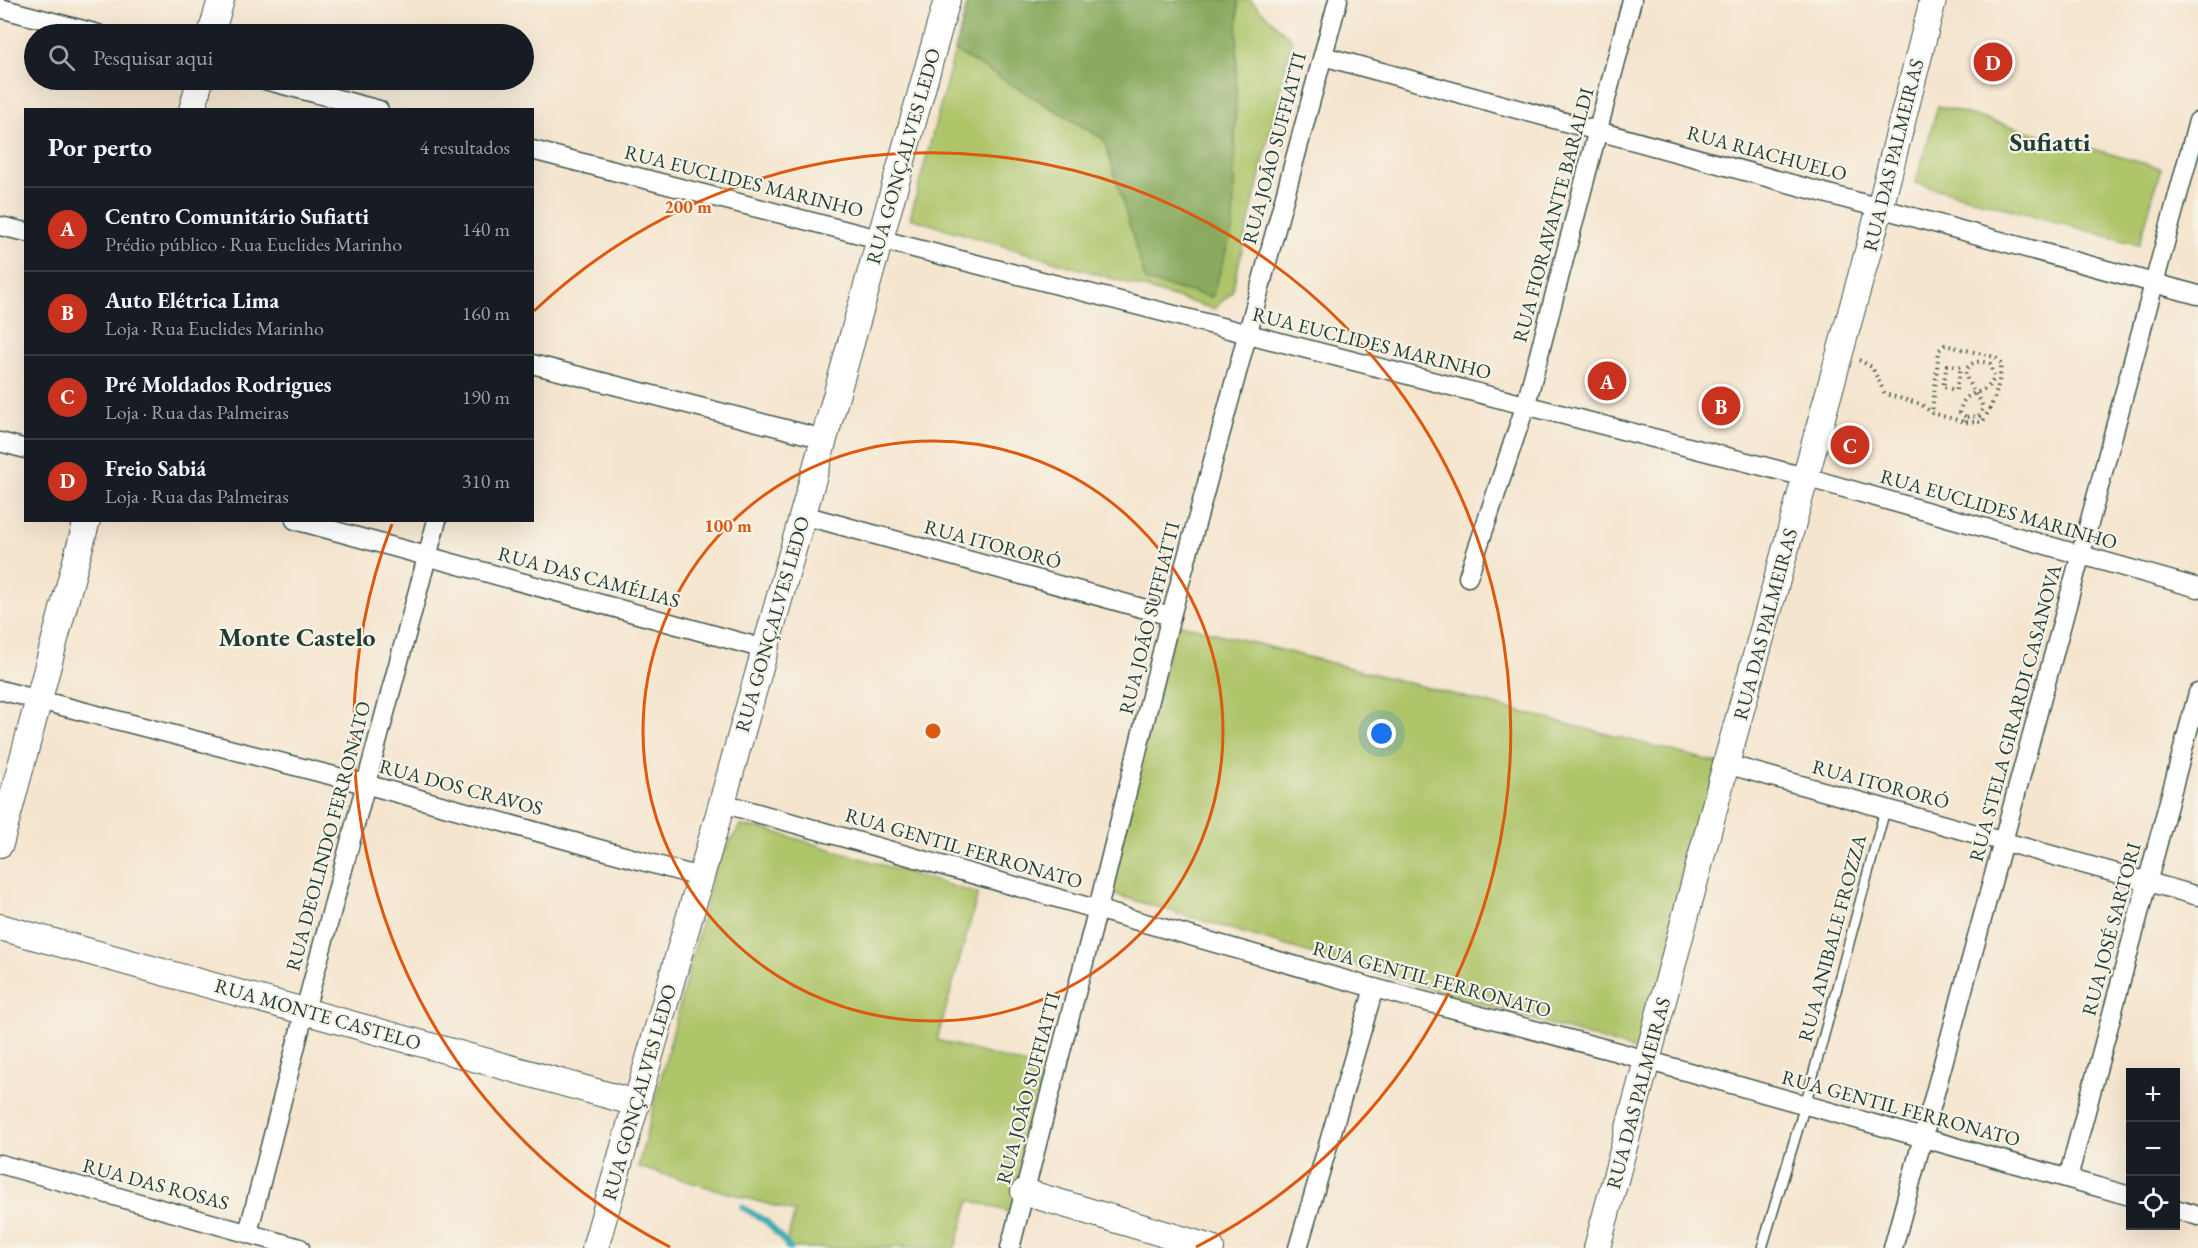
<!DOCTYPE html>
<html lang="pt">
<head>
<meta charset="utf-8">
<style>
	:root { --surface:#171b24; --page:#20242c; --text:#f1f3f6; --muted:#9ea1a6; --line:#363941; --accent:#c8321e }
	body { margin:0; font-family:"EB Garamond",serif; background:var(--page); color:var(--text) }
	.controls { position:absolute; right:18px; bottom:18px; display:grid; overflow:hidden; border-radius:0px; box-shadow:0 6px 24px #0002 }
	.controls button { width:54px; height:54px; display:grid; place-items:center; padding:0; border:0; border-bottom:2px solid var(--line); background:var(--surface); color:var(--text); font:30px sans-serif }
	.you { position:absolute; left:1382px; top:734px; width:21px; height:21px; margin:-15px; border:4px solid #fff; border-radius:50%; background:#1a73e8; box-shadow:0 0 0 9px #1a73e833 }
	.badge { display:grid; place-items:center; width:39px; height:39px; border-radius:50%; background:var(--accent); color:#fff; font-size:20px; font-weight:700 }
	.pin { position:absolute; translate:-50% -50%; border:3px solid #fff; box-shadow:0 2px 6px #0006 }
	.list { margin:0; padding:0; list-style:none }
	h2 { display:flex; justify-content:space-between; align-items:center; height:78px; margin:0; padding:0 24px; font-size:26px }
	h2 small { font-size:20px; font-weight:400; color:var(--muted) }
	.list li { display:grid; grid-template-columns:39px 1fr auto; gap:18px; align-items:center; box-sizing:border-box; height:84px; padding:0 24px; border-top:2px solid var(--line) }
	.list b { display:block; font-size:22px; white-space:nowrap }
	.list p { margin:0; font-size:20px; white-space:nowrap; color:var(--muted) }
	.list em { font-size:20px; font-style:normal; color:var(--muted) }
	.icon { flex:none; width:33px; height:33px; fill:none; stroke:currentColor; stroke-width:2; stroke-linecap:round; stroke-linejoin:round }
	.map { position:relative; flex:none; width:2198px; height:1248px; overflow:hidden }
	.search { position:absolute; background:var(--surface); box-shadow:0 6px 24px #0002; left:24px; top:24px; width:510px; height:66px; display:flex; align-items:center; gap:15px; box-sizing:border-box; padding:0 21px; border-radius:33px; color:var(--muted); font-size:22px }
	.panel { position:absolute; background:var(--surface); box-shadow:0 6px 24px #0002; left:24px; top:108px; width:510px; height:414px; border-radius:0px }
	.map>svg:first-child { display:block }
	.green { fill:#aec56a; stroke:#66814f; stroke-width:1.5 }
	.forest { fill:#8aaa5e; stroke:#547449; stroke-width:1.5 }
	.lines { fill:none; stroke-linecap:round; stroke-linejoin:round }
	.stream { stroke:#39abb2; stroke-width:6 }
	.lane-casing { stroke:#3f564b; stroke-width:12 }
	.street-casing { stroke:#3f564b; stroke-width:21 }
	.secondary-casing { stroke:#3f564b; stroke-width:28 }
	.path { stroke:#3f564b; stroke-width:4; stroke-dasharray:1.5 4.5; stroke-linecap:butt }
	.lane { stroke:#fff; stroke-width:9 }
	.street { stroke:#fff; stroke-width:18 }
	.secondary { stroke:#fff; stroke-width:26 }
	.ring { fill:none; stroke:#de580e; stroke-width:3 }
	.labels { text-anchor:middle; stroke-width:4.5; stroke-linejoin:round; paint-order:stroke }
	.street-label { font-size:20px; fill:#1f3d34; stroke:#f7f3e8 }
	.district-label { font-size:26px; font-weight:bold; fill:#1f3d34; stroke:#f7f3e8 }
	.centre { fill:#de580e; stroke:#f7f3e8; stroke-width:3 }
	.ring-label { font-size:18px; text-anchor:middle; font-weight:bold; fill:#de580e; stroke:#f7f3e8; stroke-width:4.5; stroke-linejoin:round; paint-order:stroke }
</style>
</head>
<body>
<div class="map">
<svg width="2198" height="1248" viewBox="0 0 2198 1248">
	<rect width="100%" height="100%" fill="#f7f3e8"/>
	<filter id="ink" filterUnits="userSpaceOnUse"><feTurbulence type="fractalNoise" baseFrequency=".0167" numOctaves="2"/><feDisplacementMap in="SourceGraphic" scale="12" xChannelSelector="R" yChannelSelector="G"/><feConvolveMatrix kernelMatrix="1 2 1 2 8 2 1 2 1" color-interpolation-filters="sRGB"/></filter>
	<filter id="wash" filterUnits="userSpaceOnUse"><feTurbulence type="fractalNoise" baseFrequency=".008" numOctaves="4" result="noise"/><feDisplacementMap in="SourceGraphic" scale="24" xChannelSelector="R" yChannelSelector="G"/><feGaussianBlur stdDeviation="1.35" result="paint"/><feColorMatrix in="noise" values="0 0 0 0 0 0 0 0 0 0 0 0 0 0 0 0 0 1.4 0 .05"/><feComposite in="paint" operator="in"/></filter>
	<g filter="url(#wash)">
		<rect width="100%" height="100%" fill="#f5e5ce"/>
		<!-- green -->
		<g class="green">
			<path d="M1238,0h12l42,40 -60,252 -18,17 -304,-91 45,-167 150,88 41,142 87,-53z"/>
			<path d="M1938,106l223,62 -22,77 -223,-62z"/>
			<path d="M1176,623l543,140 -74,290 -538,-161z"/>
			<path d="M740,826l21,2 217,66 -41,146 118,33 -40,141 -45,-14 -15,48h-170l10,-36 -157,-45 78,-303z"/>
		</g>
		<!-- forest -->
		<path class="forest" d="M968,0h270l-5,228 -21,69 -66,-16 -42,-142 -149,-88z"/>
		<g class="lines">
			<!-- stream -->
			<path class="stream" d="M742,1207l25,15 23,26"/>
		</g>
	</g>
	<g filter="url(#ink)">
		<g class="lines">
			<defs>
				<path id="lane" d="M1762,1248l43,-143 80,-295"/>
				<g id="street">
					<path d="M0,8l98,26"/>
					<path d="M1323,56l875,239"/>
					<path d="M265,80l114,30"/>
					<path d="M532,150l1273,327 393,111"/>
					<path d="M0,226l26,6"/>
					<path d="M532,364l292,75"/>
					<path d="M0,442l26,7"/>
					<path d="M803,515l368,101"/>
					<path d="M295,520l470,129"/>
					<path d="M1468,577l58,-173 106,-404"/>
					<path d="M0,690l365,94 335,93"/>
					<path d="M1726,764l472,132"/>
					<path d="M722,803l652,185 240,63 516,145"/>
					<path d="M0,1164l300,84"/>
					<path d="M2068,1178l130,-485"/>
					<path d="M2176,1209l22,7"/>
					<path d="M248,1233l57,-223 132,-490"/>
					<path d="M1010,1248l88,-340 73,-292 167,-616"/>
					<path d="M1298,1248l76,-260"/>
					<path d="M1893,1248l305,-1127"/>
				</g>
				<g id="secondary">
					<path d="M211,34l10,-34"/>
					<path d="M192,110l8,-30"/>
					<path d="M0,844l87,-324"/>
					<path d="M0,927l636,176"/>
					<path d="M1024,1192l187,56"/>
					<path d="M595,1248l127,-445 225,-803"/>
					<path d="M1597,1248l129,-484 154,-556 53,-208"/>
				</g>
			</defs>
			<!-- lane casing -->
			<use href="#lane" class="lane-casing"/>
			<!-- street casing -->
			<use href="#street" class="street-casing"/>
			<!-- secondary casing -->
			<use href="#secondary" class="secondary-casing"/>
			<!-- path -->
			<g class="path">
				<path d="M1859,360l13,7 13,27 36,10 11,9 33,9h17c11,-15 19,-40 19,-59l-6,-6 -50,-12 -6,5 -7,63"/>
				<path d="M1947,365l14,2 -5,23 -13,-3z"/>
				<path d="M1965,422l1,-5 -6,-4c3,-27 25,-14 34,-35l-4,-14c-11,-4 -16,-3 -24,5 -1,18 14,24 17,40l-4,7 -13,1"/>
			</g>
			<!-- lane -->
			<use href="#lane" class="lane"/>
			<!-- street -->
			<use href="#street" class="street"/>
			<!-- secondary -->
			<use href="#secondary" class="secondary"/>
		</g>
	</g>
	<!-- distance rings -->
	<g class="ring">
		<circle cx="933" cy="731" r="290"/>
		<path d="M670 1247A579 579 0 0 1 392 524M534 311A579 579 0 1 1 1196 1247"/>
	</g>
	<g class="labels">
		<!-- street labels -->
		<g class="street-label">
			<text transform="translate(1274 148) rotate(-75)" y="7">RUA JOÃO SUFFIATTI</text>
			<text transform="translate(1767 153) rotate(15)" y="7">RUA RIACHUELO</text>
			<text transform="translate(1893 155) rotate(-76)" y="7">RUA DAS PALMEIRAS</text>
			<text transform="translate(903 156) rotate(-74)" y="7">RUA GONÇALVES LEDO</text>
			<text transform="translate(744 181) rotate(14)" y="7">RUA EUCLIDES MARINHO</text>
			<text transform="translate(1553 215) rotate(-75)" y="7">RUA FIORAVANTE BARALDI</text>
			<text transform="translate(1372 343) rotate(14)" y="7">RUA EUCLIDES MARINHO</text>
			<text transform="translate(1999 509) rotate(16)" y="7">RUA EUCLIDES MARINHO</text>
			<text transform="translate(993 544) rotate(15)" y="7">RUA ITORORÓ</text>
			<text transform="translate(589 577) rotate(15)" y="7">RUA DAS CAMÉLIAS</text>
			<text transform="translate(1149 618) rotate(-76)" y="7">RUA JOÃO SUFFIATTI</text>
			<text transform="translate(772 624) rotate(-74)" y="7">RUA GONÇALVES LEDO</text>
			<text transform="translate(1765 624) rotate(-75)" y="7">RUA DAS PALMEIRAS</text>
			<text transform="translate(2015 713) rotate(-75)" y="7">RUA STELA GIRARDI CASANOVA</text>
			<text transform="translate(1881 784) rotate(15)" y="7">RUA ITORORÓ</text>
			<text transform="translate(461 787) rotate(15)" y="7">RUA DOS CRAVOS</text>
			<text transform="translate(328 836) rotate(-75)" y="7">RUA DEOLINDO FERRONATO</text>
			<text transform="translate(964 848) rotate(16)" y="7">RUA GENTIL FERRONATO</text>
			<text transform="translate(2111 929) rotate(-75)" y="7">RUA JOSÉ SARTORI</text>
			<text transform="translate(1832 938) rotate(-75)" y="7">RUA ANIBALE FROZZA</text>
			<text transform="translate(1432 979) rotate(15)" y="7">RUA GENTIL FERRONATO</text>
			<text transform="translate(318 1014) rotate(16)" y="7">RUA MONTE CASTELO</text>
			<text transform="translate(1028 1088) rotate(-75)" y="7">RUA JOÃO SUFFIATTI</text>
			<text transform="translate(639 1092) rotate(-74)" y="7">RUA GONÇALVES LEDO</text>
			<text transform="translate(1638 1093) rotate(-75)" y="7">RUA DAS PALMEIRAS</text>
			<text transform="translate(1901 1108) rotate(15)" y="7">RUA GENTIL FERRONATO</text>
			<text transform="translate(156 1184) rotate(15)" y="7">RUA DAS ROSAS</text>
		</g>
		<!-- district labels -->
		<g class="district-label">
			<text x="2050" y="151">Sufiatti</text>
			<text x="297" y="646">Monte Castelo</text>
		</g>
	</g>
	<circle cx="933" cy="731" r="9" class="centre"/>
	<g class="ring-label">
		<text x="688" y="213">200 m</text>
		<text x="728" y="532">100 m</text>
	</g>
</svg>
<div class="controls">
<button>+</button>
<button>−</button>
<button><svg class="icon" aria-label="locate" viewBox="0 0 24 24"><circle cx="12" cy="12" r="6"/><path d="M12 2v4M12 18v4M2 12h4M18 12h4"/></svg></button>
</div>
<div class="you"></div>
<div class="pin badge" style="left:1607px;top:381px">A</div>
<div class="pin badge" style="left:1721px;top:406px">B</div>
<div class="pin badge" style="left:1850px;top:445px">C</div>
<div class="pin badge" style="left:1993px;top:62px">D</div>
<div class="search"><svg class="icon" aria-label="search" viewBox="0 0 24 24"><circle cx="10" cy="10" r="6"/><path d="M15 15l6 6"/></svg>Pesquisar aqui</div>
<section class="panel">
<h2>Por perto<small>4 resultados</small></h2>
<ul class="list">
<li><span class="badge">A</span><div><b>Centro Comunitário Sufiatti</b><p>Prédio público · Rua Euclides Marinho</p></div><em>140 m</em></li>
<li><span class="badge">B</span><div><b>Auto Elétrica Lima</b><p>Loja · Rua Euclides Marinho</p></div><em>160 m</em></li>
<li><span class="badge">C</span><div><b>Pré Moldados Rodrigues</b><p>Loja · Rua das Palmeiras</p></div><em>190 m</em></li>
<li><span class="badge">D</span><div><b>Freio Sabiá</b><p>Loja · Rua das Palmeiras</p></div><em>310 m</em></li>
</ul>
</section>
</div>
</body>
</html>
